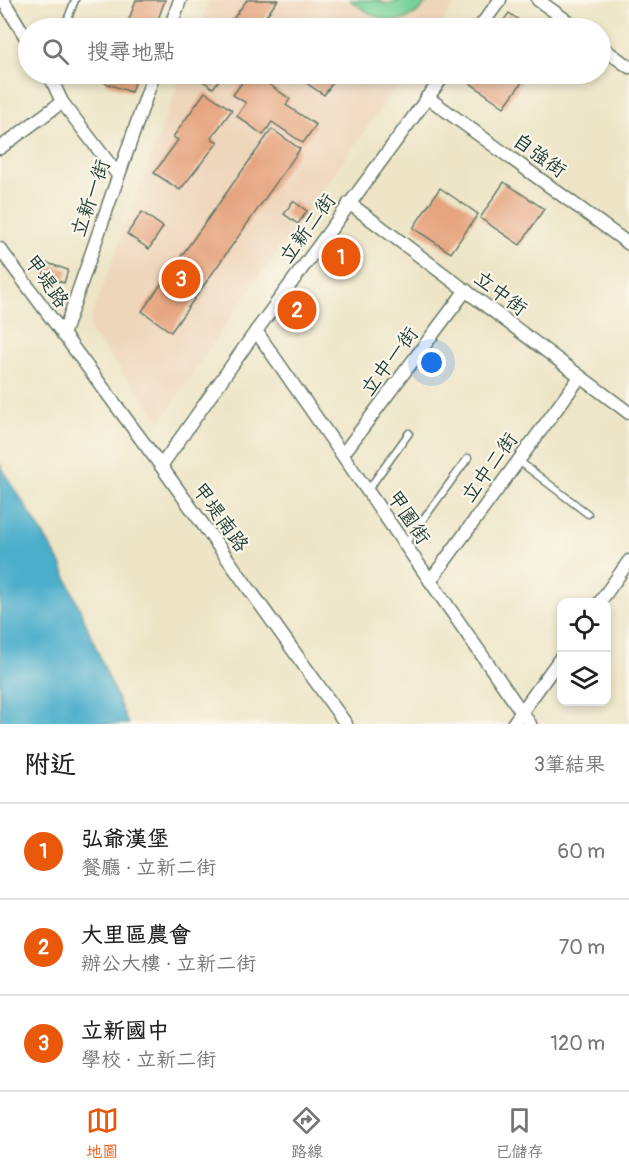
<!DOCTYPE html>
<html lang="zh-TW">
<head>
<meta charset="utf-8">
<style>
	:root { --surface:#fff; --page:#f2f2f2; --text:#222; --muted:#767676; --line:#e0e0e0; --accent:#ea580c }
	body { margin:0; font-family:Pangolin,"LXGW WenKai TC",sans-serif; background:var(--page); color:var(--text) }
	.controls { position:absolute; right:18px; bottom:18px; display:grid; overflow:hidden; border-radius:12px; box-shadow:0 3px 9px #0003 }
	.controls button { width:54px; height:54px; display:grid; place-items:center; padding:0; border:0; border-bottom:2px solid var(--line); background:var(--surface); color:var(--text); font:30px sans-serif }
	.you { position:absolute; left:432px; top:363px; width:21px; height:21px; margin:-15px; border:4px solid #fff; border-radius:50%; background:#1a73e8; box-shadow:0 0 0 9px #1a73e833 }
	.badge { display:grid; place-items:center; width:39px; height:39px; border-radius:50%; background:var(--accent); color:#fff; font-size:20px; font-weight:700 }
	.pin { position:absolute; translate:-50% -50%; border:3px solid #fff; box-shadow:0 2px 6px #0006 }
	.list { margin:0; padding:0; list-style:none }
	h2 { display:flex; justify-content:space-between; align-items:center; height:78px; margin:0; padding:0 24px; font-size:26px }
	h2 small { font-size:20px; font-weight:400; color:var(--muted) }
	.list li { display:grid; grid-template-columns:39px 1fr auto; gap:18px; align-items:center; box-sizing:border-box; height:96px; padding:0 24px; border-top:2px solid var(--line) }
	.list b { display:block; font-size:22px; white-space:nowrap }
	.list p { margin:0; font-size:20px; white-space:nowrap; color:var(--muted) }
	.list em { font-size:20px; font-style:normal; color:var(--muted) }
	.icon { flex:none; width:33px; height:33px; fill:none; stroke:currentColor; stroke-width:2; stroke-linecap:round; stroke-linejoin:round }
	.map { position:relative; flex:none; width:629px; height:724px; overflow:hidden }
	.search { position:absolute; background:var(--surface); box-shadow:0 3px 9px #0003; left:18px; right:18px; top:18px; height:66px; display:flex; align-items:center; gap:15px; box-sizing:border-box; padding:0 21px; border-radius:33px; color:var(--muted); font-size:22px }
	.sheet { height:366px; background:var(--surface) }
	nav { display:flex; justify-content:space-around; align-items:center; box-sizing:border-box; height:84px; border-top:2px solid var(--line); background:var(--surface); font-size:16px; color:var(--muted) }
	nav a { display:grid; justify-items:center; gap:3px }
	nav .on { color:var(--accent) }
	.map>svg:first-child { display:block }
	.built { fill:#eed6bb }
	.green { fill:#77d198; stroke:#4b8766; stroke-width:1.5 }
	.water { fill:#4caecb; stroke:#367680; stroke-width:1.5 }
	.building { fill:#e6a47f }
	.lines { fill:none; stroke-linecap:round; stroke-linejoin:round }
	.service-casing { stroke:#677867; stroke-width:9 }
	.minor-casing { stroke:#677867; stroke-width:15 }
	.service { stroke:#fff; stroke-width:6 }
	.minor { stroke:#fff; stroke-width:12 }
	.labels { text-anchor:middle; stroke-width:4.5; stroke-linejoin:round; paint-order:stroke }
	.street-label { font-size:20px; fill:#1f3d34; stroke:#fbf7ec }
</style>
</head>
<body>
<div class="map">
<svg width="629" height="724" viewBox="0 0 629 724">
	<rect width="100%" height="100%" fill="#fbf7ec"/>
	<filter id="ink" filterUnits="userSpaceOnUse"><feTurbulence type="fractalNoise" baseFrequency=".0167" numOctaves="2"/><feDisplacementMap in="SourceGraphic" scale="12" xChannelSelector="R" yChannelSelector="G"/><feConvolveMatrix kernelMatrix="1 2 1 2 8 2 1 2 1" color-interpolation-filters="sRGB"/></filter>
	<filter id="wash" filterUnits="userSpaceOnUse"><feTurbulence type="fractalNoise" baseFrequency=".008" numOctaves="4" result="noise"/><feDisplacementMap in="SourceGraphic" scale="24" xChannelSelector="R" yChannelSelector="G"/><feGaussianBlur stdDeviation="1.35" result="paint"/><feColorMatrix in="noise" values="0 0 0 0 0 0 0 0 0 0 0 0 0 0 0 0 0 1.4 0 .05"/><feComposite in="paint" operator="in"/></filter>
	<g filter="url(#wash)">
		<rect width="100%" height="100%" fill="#ede5c6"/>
		<!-- built -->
		<g class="built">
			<path d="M209,0h248l-19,28h-240z"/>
			<path d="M182,74h224l-179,248 -66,99 -71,-90v-10z"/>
		</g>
		<!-- green -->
		<path class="green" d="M350,0h26l11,4 14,-4h28c-27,34 -50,21 -79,0z"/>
		<!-- water -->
		<path class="water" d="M0,465l60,97 68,162h-128z"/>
		<g id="blocks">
			<!-- building -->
			<g class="building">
				<path d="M136,0h29l-10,28h-29z"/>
				<path d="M247,0h31l-21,28h-31z"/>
				<path d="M509,13l21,15h-32z"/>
				<path d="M292,20l12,8h-18z"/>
				<path d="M109,74h29l-7,18 -26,-9z"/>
				<path d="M192,74h32l-11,14z"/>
				<path d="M293,74h46l-15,21z"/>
				<path d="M466,74h62l-24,33 -41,-29z"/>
				<path d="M246,77l11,7 4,-5 29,20 -4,6 30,20 -13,18 -31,-21 -9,13 -26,-19 9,-13 -13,-8z"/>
				<path d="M205,92l27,18 -21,28 7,4 -38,48 -26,-17 24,-33 -5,-3z"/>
				<path d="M272,129l28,20 -129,183 -29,-21z"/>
				<path d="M504,182l40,27 -24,36 -40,-27z"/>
				<path d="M440,188l38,26 -27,39 -38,-25z"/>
				<path d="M293,201l14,10 -9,13 -14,-10z"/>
				<path d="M142,212l21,15 -14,22 -22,-15z"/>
				<path d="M47,263l21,7 -4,13 -21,-8z"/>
			</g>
		</g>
	</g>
	<g filter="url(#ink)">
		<use href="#blocks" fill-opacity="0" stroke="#677867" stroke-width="1.5"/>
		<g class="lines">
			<defs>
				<g id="service">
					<path d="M64,28l11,-28"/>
					<path d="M519,461l69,53"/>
					<path d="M368,490l41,-57"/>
					<path d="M405,544l63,-86"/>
				</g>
				<g id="minor">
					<path d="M3,0l25,41"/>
					<path d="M538,0l39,28"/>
					<path d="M170,28l10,-28"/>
					<path d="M479,28l21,-28"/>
					<path d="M600,46l29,21"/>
					<path d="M49,74l13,28 56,73"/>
					<path d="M427,97l202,147"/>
					<path d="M0,148l62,-46"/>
					<path d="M349,203l280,210"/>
					<path d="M0,249l161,217 185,258"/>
					<path d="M256,331l274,393"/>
					<path d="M63,335l91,-261"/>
					<path d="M343,454l123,-164"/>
					<path d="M161,466l95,-135 189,-257"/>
					<path d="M430,581l150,-204"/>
					<path d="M600,602l29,-41"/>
					<path d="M513,724l49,-68"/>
				</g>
			</defs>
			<!-- service casing -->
			<use href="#service" class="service-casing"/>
			<!-- minor casing -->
			<use href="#minor" class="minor-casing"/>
			<!-- service -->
			<use href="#service" class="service"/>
			<!-- minor -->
			<use href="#minor" class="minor"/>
		</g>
	</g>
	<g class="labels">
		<!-- street labels -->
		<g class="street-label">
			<text transform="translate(540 155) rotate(36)" y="7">自強街</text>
			<text transform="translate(90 198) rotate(-71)" y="7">立新一街</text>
			<text transform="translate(307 228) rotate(-54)" y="7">立新二街</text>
			<text transform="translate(47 281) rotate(54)" y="7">甲堤路</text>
			<text transform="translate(501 293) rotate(37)" y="7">立中街</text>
			<text transform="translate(389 361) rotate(-53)" y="7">立中一街</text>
			<text transform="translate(489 467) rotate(-54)" y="7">立中二街</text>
			<text transform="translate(221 517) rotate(54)" y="7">甲堤南路</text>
			<text transform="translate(409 517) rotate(56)" y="7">甲園街</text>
		</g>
	</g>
</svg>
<div class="controls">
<button><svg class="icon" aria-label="locate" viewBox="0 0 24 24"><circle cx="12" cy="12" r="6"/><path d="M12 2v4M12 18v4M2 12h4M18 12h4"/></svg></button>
<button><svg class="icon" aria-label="layers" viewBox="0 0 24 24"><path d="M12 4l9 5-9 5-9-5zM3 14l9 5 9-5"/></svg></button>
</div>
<div class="you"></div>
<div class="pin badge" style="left:341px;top:257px">1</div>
<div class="pin badge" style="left:297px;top:310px">2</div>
<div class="pin badge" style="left:181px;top:279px">3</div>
<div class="search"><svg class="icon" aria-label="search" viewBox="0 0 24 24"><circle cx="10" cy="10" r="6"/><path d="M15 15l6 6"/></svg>搜尋地點</div>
</div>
<section class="sheet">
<h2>附近<small>3筆結果</small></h2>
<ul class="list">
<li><span class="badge">1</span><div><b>弘爺漢堡</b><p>餐廳 · 立新二街</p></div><em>60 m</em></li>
<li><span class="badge">2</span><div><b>大里區農會</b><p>辦公大樓 · 立新二街</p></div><em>70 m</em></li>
<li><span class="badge">3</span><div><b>立新國中</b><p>學校 · 立新二街</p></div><em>120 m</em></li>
</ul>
</section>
<nav>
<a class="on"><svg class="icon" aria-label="map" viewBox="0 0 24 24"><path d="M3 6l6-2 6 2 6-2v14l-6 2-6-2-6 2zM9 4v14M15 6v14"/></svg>地圖</a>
<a><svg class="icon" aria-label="directions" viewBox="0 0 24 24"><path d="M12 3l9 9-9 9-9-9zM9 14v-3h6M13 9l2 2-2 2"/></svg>路線</a>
<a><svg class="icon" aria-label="saved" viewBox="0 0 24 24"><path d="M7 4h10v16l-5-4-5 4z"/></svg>已儲存</a>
</nav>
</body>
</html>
